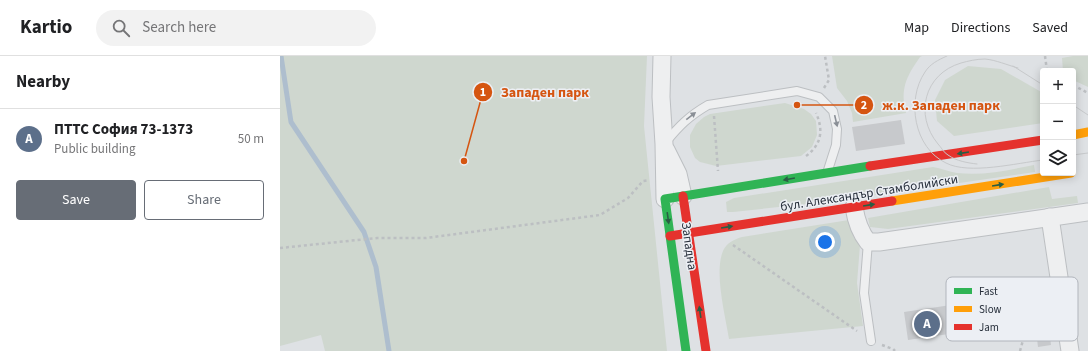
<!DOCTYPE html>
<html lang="en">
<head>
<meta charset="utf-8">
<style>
	:root { --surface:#fff; --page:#f2f2f2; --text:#202124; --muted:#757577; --line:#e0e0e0; --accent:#676d76 }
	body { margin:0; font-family:"Source Sans 3",sans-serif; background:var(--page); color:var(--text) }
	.controls { position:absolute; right:12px; top:12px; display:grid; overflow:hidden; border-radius:4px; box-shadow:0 2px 10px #0003 }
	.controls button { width:36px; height:36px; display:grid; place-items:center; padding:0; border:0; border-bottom:1px solid var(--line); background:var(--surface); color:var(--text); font:20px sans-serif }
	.you { position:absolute; left:545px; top:186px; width:14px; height:14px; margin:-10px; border:3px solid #fff; border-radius:50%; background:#1a73e8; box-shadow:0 0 0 6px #1a73e833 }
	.badge { display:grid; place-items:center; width:26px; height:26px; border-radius:50%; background:var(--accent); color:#fff; font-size:13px; font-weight:700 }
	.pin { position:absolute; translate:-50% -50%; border:2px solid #fff; box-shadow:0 1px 4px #0006 }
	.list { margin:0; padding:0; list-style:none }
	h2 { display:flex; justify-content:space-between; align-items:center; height:52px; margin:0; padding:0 16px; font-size:17px }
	h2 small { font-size:13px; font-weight:400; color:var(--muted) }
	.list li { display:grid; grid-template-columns:26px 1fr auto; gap:12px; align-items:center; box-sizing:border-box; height:60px; padding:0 16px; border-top:1px solid var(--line) }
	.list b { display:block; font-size:15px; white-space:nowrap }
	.list p { margin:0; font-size:13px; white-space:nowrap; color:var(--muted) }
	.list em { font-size:13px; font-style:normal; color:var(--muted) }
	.actions { display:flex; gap:8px; padding:12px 16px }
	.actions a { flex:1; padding:9px 0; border:1px solid var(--accent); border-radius:4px; text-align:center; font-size:14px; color:var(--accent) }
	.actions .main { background:var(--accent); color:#fff }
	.icon { flex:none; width:22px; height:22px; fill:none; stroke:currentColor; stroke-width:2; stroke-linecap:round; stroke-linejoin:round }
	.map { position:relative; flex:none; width:808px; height:295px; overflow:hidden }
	header { display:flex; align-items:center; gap:24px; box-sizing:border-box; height:56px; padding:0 20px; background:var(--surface); border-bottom:1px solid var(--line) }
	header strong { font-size:19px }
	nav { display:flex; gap:22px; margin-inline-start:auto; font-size:14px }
	.search { width:280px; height:36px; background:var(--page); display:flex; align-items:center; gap:10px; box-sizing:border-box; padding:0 14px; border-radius:22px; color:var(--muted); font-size:15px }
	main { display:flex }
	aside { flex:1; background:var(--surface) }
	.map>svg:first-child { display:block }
	.green { fill:#cfd7cf }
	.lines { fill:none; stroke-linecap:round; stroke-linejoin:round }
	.stream { stroke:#aebece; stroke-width:5 }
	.building { fill:#c7c9cc }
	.lane-casing { stroke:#bcbfc2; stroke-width:10 }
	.street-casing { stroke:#bcbfc2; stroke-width:19 }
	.path { stroke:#bcbfc2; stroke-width:2.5; stroke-dasharray:3 3; stroke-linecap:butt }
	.lane { stroke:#eeeff0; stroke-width:8 }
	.street { stroke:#eeeff0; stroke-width:17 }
	.fast { stroke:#30b455; stroke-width:9 }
	.slow { stroke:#ff9f0a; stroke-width:9 }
	.jam { stroke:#e5322d; stroke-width:9 }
	.tram { stroke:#c7c9cb; stroke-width:1 }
	.oneway { fill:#8a8f96 }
	.oneway2 { fill:#2a5e44 }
	.labels { text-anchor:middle; stroke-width:3; stroke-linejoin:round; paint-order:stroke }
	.street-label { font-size:13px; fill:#272f3b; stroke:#eceff4 }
	.key { fill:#eceff4; stroke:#b1b5bc; stroke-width:1 }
	.key-label { font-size:11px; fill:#272f3b }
	.leader { fill:none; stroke:#d55511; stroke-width:1.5 }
	.callout-dot { fill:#d55511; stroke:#eceff4; stroke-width:1.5 }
	.mark-label { font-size:12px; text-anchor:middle; font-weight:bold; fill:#fff }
	.callout-label { font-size:14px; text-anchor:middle; font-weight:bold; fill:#d55511; stroke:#eceff4; stroke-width:3; stroke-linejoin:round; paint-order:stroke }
</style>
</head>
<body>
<header>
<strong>Kartio</strong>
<div class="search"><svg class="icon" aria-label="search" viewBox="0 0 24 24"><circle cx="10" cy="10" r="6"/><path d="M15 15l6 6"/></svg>Search here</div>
<nav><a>Map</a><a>Directions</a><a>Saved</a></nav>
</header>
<main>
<aside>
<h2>Nearby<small></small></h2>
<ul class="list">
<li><span class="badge" style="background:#5c6f8a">A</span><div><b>ПТТС София 73-1373</b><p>Public building</p></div><em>50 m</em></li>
</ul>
<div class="actions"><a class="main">Save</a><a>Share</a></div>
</aside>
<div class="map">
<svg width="808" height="295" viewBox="0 0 808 295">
	<rect width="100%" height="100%" fill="#dee1e4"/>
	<!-- green -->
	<g class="green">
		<path d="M0,0h367l-3,70 23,225h-342l-4,-16 -41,11z"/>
		<path d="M552,0h90l-2,1c-14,20 -20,32 -14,56l-53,9 -1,-9 -5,-12 -10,-13z"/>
		<path d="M793,0h15v31l-15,-7v-9h-10l-1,-13z"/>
		<path d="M688,10l33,3 42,24v30l-89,13 -17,-15 -2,-21 10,-20z"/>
		<path d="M505,47l19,6 7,5 5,7 1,14 -5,12 -11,9 -85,10 -16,-4 -5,-4 -5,-11v-12l6,-11 8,-7 6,-3z"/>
		<path d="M754,109l1,7 -200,29 -102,11h-6l-1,-10 8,-4 199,-31c8,1 16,5 24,6 26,3 52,-3 77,-8z"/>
		<path d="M769,131l3,12 25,-3 1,7 -190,26 -18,-2 -2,-9z"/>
		<path d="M569,164l5,18 6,7 -3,38 6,43 -134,13c-4,-24 -15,-67 -6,-88 3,-8 12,-12 19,-14z"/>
	</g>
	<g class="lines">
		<!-- stream -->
		<path class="stream" d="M1,0l10,66 73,110 12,35 13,84"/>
	</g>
	<!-- building -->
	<g class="building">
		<path d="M621,64l4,24 -49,7 -4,-24z"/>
		<path d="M718,242l5,28 -95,14 -4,-28z"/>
		<path d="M769,272l2,17 -13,2 -2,-17z"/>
	</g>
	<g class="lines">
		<defs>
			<g id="lane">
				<path d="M386,86c13,-16 23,-26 42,-37l89,-14 22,6 14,14 4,18 -1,16 -8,25"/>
				<path d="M588,186l-4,51 7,48"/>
				<path d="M752,248l30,-4"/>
			</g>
			<g id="street">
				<path d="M382,0l-1,41 3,47 1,55"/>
				<path d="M386,94l12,24 5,22"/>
				<path d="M574,151c2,13 5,24 14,35h11l209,-30"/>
				<path d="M770,161l20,134"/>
			</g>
		</defs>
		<!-- lane casing -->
		<use href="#lane" class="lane-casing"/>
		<!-- street casing -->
		<use href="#street" class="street-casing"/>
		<!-- path -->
		<g class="path">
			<path d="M765,0l2,15"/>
			<path d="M793,29l15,8"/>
			<path d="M544,32l5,-8 -4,-24"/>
			<path d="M434,60l4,55"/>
			<path d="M526,100c15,-11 18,-25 10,-43"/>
			<path d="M453,189l124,86"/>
			<path d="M0,192l97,-10h49l174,-23 28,-17 15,-17 6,-1"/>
			<path d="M602,289l11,4 2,2"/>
			<path d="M740,295l10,-36"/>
		</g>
		<!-- lane -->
		<use href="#lane" class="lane"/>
		<!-- street -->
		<use href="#street" class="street"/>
		<!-- fast -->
		<path class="fast" d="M406,295l-21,-152 205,-33"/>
		<!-- slow -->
		<g class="slow">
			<path d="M793,79l15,-3"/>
			<path d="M612,145l179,-28"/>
		</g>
		<!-- jam -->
		<g class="jam">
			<path d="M590,110l173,-26"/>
			<path d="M403,140l23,155"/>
			<path d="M390,180l222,-35"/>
		</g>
		<!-- tram -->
		<g class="tram">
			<path d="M667,0c-9,4 -17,8 -22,16 -19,28 -11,76 21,91 23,12 71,0 97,-3"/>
			<path d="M733,10l30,19"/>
			<path d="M793,49l15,10"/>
			<path d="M793,99l15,-2"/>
			<path d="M697,108c-9,-1 -21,-3 -29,-9 -4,-2 -7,-8 -10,-11 -24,-29 -14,-70 23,-81 7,-2 16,-4 24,-4 11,1 22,6 33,9"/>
		</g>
	</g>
	<!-- one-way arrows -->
	<defs><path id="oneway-solid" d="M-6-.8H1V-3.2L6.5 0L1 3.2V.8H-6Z"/></defs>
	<g class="oneway">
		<use href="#oneway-solid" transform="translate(411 60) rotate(-38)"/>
		<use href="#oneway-solid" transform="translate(556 65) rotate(77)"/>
	</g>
	<g class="oneway2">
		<use href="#oneway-solid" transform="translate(683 97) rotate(171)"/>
		<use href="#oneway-solid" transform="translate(509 123) rotate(170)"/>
		<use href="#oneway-solid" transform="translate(718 129) rotate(-9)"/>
		<use href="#oneway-solid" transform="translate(589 149) rotate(-9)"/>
		<use href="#oneway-solid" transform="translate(388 162) rotate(82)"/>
		<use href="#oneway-solid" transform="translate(447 171) rotate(-9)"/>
		<use href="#oneway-solid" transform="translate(420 256) rotate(-98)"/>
	</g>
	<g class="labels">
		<!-- street labels -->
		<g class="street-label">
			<text transform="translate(589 136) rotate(-9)" y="5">бул. Александър Стамболийски</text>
			<text transform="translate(410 190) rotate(82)" y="5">Западна</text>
		</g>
	</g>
	<!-- legend -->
	<rect x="666" y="221" width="132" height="64" rx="6" class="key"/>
	<rect x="674" y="232" width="18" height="6" fill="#30b455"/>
	<rect x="674" y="250" width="18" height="6" fill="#ff9f0a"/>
	<rect x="674" y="268" width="18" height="6" fill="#e5322d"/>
	<g class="key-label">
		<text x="699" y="239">Fast</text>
		<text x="699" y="257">Slow</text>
		<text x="699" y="275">Jam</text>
	</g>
	<!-- callouts -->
	<path class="leader" d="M184 105L203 36M517 49L584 49"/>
	<g class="callout-dot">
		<circle cx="184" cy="105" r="4"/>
		<circle cx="517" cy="49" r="4"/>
		<circle cx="203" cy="36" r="10"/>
		<circle cx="584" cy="49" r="10"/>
	</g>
	<g class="mark-label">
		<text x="203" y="40">1</text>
		<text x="584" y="53">2</text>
	</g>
	<g class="callout-label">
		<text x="265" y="41">Западен парк</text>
		<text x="661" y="54">ж.к. Западен парк</text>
	</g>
</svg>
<div class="controls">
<button>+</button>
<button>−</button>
<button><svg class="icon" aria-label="layers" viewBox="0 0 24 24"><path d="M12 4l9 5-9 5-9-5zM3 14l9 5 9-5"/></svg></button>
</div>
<div class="you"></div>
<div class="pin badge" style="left:647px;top:268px;background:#5c6f8a">A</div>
</div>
</main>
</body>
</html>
